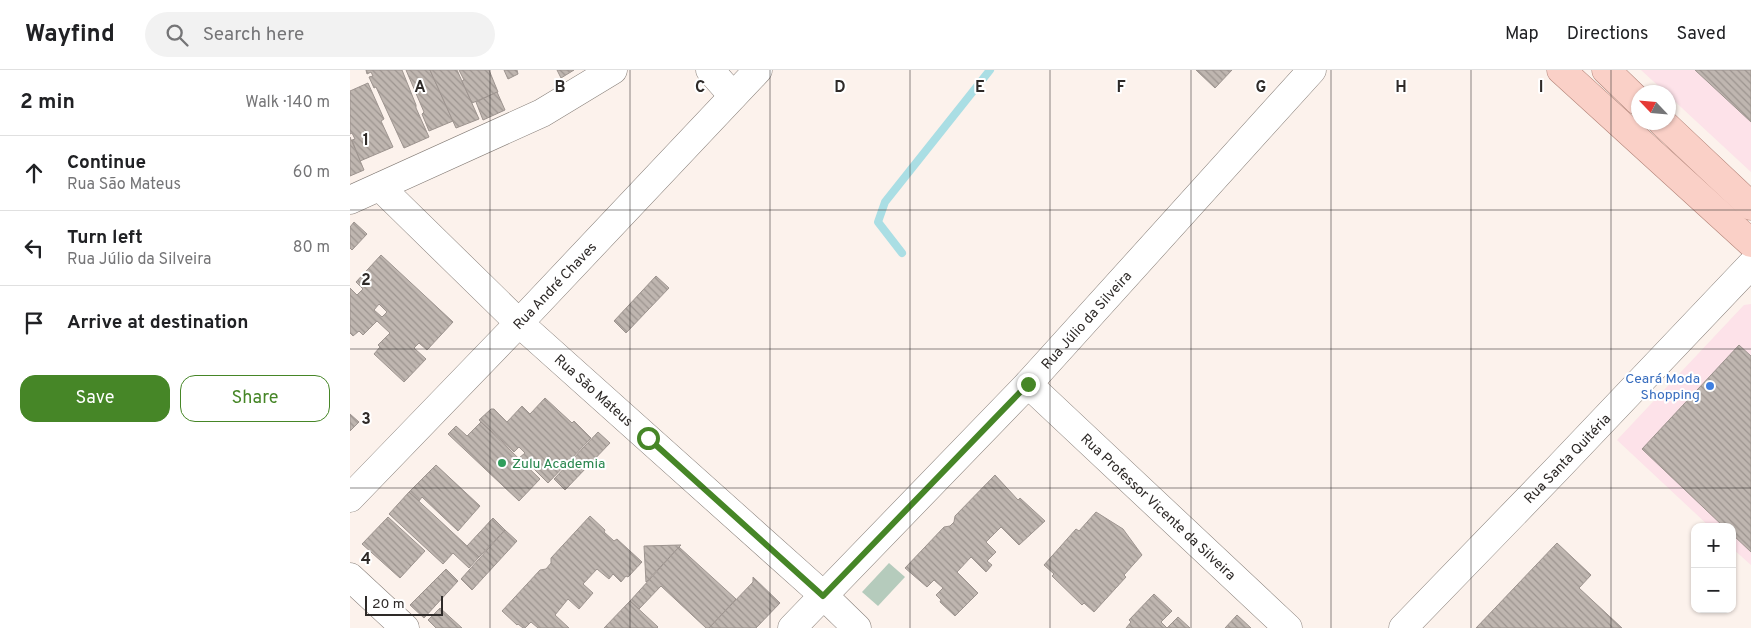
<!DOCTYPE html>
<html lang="en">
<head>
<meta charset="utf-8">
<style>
	:root { --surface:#fff; --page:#f2f2f2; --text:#202124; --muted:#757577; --line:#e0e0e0; --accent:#468627 }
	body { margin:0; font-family:Overpass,sans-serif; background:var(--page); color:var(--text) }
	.controls { position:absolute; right:15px; bottom:15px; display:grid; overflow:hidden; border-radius:10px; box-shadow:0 1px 4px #0004 }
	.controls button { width:45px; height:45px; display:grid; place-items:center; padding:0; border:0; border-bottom:1px solid var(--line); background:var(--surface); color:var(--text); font:25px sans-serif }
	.compass { position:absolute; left:1281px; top:15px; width:45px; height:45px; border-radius:50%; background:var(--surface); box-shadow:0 1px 4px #0004; rotate:296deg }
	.scale { position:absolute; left:15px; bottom:12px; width:78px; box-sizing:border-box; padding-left:5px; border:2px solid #2e2a28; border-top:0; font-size:14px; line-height:18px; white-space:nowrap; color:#2e2a28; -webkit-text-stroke:4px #fff; paint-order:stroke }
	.stop { position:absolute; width:15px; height:15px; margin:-11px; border:4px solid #468627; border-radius:50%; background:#fff }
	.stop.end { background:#468627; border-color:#fff; box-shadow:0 1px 5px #0008 }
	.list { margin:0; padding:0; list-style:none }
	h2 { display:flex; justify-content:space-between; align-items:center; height:65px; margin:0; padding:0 20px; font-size:21px }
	h2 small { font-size:16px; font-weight:400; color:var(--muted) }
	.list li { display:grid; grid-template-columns:32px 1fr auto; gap:15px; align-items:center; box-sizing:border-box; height:75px; padding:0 20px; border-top:1px solid var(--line) }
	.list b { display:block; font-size:19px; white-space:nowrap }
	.list p { margin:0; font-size:16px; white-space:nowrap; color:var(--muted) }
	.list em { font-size:16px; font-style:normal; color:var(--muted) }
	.actions { display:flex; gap:10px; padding:15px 20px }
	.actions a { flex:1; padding:11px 0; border:1px solid var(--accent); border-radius:15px; text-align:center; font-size:18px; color:var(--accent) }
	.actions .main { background:var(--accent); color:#fff }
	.icon { flex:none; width:28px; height:28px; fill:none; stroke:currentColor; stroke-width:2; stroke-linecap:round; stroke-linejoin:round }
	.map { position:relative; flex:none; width:1401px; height:558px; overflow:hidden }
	header { display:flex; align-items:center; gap:30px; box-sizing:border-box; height:70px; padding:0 25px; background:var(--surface); border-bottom:1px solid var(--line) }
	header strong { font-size:24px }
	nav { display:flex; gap:28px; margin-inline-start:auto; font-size:18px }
	.search { width:350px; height:45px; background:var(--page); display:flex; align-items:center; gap:12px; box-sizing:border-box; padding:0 18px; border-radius:28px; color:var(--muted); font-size:19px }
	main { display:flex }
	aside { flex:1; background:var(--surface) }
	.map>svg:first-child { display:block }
	.commercial { fill:#fde2e9 }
	.grass { fill:#b5cbbc }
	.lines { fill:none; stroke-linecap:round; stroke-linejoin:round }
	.stream { stroke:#aadee4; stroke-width:8 }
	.building { fill:url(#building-back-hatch); stroke:#9d948f; fill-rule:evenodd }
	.minor-casing { stroke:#867e78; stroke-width:29 }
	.major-casing { stroke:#b18277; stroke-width:29 }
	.minor { stroke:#fff; stroke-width:28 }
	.major { stroke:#fad0c7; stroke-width:28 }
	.route { stroke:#468627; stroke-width:6 }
	.grid { fill:none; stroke:#2e2a28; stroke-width:1; stroke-opacity:0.55 }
	.shop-dot { fill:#3f7fe0; stroke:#fff; stroke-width:2 }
	.leisure-dot { fill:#2e9e5b; stroke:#fff; stroke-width:2 }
	.labels { text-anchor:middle; stroke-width:4; stroke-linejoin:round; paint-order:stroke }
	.street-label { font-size:14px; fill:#2e2a28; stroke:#fff }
	.shop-label { font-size:14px; fill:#366cbe; stroke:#fff; text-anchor:end }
	.leisure-label { font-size:14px; fill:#27864d; stroke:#fff; text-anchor:start }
	.grid-label { font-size:16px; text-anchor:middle; font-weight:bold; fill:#2e2a28; stroke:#fff; stroke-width:4; stroke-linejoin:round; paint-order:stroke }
</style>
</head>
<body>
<header>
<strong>Wayfind</strong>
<div class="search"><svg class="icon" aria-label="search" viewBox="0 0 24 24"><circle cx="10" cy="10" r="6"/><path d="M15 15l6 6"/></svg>Search here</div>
<nav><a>Map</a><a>Directions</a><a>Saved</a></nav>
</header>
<main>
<aside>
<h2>2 min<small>Walk · 140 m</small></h2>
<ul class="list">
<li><svg class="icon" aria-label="ahead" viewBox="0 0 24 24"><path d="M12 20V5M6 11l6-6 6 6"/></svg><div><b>Continue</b><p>Rua São Mateus</p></div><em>60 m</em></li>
<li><svg class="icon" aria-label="left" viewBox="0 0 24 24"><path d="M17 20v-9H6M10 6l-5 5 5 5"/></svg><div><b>Turn left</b><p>Rua Júlio da Silveira</p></div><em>80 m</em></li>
<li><svg class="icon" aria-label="arrive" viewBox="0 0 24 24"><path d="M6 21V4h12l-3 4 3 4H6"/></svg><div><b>Arrive at destination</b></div></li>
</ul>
<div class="actions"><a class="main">Save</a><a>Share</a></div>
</aside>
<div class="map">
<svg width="1401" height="558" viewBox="0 0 1401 558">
	<defs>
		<pattern id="building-back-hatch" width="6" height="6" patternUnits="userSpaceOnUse" patternTransform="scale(1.25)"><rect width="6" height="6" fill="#bfb6b0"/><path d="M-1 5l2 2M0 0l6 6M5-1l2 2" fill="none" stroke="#9c948f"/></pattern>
	</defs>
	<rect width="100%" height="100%" fill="#fcf2ec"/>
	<!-- commercial -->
	<g class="commercial">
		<path d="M1291,0h110v102l-82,-76 -1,-4h-3z"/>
		<path d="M1401,234v261l-19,-17v-21h-22l-93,-87 127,-135z"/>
	</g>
	<!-- grass -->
	<path class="grass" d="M539,493l16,14 -27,29 -16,-14z"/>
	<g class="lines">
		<!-- stream -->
		<path class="stream" d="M552,183l-24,-31 7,-20 105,-132"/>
	</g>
	<!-- building -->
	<g class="building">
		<path d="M16,0h36l14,35v3l13,29 -25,11 -28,-61 -2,1 -5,-11 4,-1 -2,-4 -4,2z"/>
		<path d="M56,0h24l23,51 -24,10 -7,-17 2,-2z"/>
		<path d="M80,0h27l22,49 -23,9z"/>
		<path d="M109,0h30l9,22 -26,11 -10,-22 2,-1z"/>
		<path d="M154,0h13l1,4 -10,5z"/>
		<path d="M207,0h17l-13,8z"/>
		<path d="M846,0h36l-17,18z"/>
		<path d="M1345,0h56v52z"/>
		<path d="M18,13l16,36 -3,2 12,26 -33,14 -8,-21 3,-1 -3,-6 -2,1v-43z"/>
		<path d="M147,22l8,18 -22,10 -7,-18z"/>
		<path d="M0,67l14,33 -14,6z"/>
		<path d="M4,152l13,12 -15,16 -2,-2v-21z"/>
		<path d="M31,185l72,67 -26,28 -8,-7 -5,5 12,11 -22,23 -30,-28 6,-7 -2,-2 12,-12 -13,-12 -14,14 -4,-4 -6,5 -3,-3v-45l7,7 6,-6 -7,-7zM29,234l8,8 -5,5 -8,-7z"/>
		<path d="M306,206l13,12 -43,45 -12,-12z"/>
		<path d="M1389,275l12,11v196l-19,-18v-7h-8l-82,-78z"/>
		<path d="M195,328l27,25 2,-2 17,17 -43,45 -21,-21 -2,2 -6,-6 6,-5 -6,-6 -5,5 -35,-32 12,-11h3l13,13 15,-16 8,8z"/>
		<path d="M0,344l9,8 -9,9z"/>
		<path d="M131,352l59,57 -21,22 -71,-67 8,-8 11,10z"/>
		<path d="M248,362l12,11 -45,47 -11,-11z"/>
		<path d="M86,395l44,41 -22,25 -36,-34 -3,4 -10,-9z"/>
		<path d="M645,405l23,25 2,-2 25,23 -26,24 -18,-18 -15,15 10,10 -9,9 5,4 -6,7 -15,-15 -14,15 21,21 -23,23 -15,-14 1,-2 -5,-5 7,-7 -9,-8 -7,7 -22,-19 39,-41 6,-1 4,-4 1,-6z"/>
		<path d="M59,422l70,65 -10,11 -16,-15 -10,11 -54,-50z"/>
		<path d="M746,442l27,17 19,26 -18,20 2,2 -32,35 -10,-9 -2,2 -30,-29 2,-2 -10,-9 32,-36 3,2z"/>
		<path d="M240,446l15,14 -1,2 10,9 3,-2 25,23 -14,15 -2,-1 -5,6 -8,-8 -4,5 -12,-10 -14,15 10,9 -14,16 -11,-10 -13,16 14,13h-31l-7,-6 -6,6h-2l-5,-4 -1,1 -15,-14 38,-41 6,-1 5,-6v-5z"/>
		<path d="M38,447l37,34 -25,27 -38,-34z"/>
		<path d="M143,448l12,12 -26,27 -12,-11z"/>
		<path d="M155,460l12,11 -45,49 -11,-11z"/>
		<path d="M1207,473l34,32 -12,13 43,40h-146z"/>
		<path d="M331,475l-2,2 -33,35 -2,-36z"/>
		<path d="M329,477l57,52 -27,29h-3l-45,-42 -22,23 -9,-8z"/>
		<path d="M96,499l12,12 -34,37 -14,-13z"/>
		<path d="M403,507l27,26 -24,25h-47l44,-46z"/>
		<path d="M804,524l18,17 -11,11 6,6 11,-11 12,11h-64l5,-6 -2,-2z"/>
		<path d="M280,531l28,26 -1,1h-53z"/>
		<path d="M90,538l22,20h-26l-8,-8z"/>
		<path d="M887,545l14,13h-26z"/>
	</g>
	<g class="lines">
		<defs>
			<g id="minor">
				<path d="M360,0l23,26"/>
				<path id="s1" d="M30,117l139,136 304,272 34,33"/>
				<path d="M0,130l192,-87 71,-43"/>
				<path id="s2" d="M678,314l260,244"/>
				<path id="s3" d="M0,428l169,-175 239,-253"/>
				<path d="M0,507l55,51"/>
				<path id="s4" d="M442,558l236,-244 284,-314"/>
				<path id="s5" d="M1053,558l154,-159 194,-204"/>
			</g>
			<g id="major">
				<path d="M1211,0l190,173"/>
				<path d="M1256,0l32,31"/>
				<path d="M1312,52l89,84"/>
			</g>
		</defs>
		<!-- minor casing -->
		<use href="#minor" class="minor-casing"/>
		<!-- major casing -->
		<use href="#major" class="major-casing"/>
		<!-- minor -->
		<use href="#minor" class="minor"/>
		<!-- major -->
		<use href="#major" class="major"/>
	</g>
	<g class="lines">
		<!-- route -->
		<path class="route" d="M298,368l175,158 205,-212"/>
	</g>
	<!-- grid -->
	<path class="grid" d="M140,0v558M280,0v558M420,0v558M560,0v558M700,0v558M841,0v558M981,0v558M1121,0v558M1261,0v558M0,140h1401M0,279h1401M0,418h1401"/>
	<!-- markers -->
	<circle class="shop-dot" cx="1360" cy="316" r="5"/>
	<circle class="leisure-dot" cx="152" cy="393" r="5"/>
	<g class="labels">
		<!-- street labels -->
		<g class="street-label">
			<text dy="5" stroke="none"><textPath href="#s3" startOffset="295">Rua André Chaves</textPath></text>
			<text dy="5" stroke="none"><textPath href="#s4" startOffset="426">Rua Júlio da Silveira</textPath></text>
			<text dy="5" stroke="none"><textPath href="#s1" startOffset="295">Rua São Mateus</textPath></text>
			<text dy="5" stroke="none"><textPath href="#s5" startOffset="236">Rua Santa Quitéria</textPath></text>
			<text dy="5" stroke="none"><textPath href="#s2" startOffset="179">Rua Professor Vicente da Silveira</textPath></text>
		</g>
		<!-- shop labels -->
		<g class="shop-label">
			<text x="1350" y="313">Ceará Moda<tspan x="1350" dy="16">Shopping</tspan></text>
		</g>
		<!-- leisure labels -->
		<g class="leisure-label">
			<text x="162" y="398">Zulu Academia</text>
		</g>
	</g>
	<g class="grid-label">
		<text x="70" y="22">A</text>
		<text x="210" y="22">B</text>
		<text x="350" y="22">C</text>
		<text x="490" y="22">D</text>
		<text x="630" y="22">E</text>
		<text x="771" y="22">F</text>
		<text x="911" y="22">G</text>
		<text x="1051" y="22">H</text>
		<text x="1191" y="22">I</text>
		<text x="16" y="75">1</text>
		<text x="16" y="215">2</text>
		<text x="16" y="354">3</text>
		<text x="16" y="494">4</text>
	</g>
</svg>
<div class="controls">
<button>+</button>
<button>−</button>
</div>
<svg class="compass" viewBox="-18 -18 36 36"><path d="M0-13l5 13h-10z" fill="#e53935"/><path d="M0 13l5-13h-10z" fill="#757577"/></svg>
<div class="scale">20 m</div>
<div class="stop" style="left:298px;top:368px"></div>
<div class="stop end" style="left:678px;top:314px"></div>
</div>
</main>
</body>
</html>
